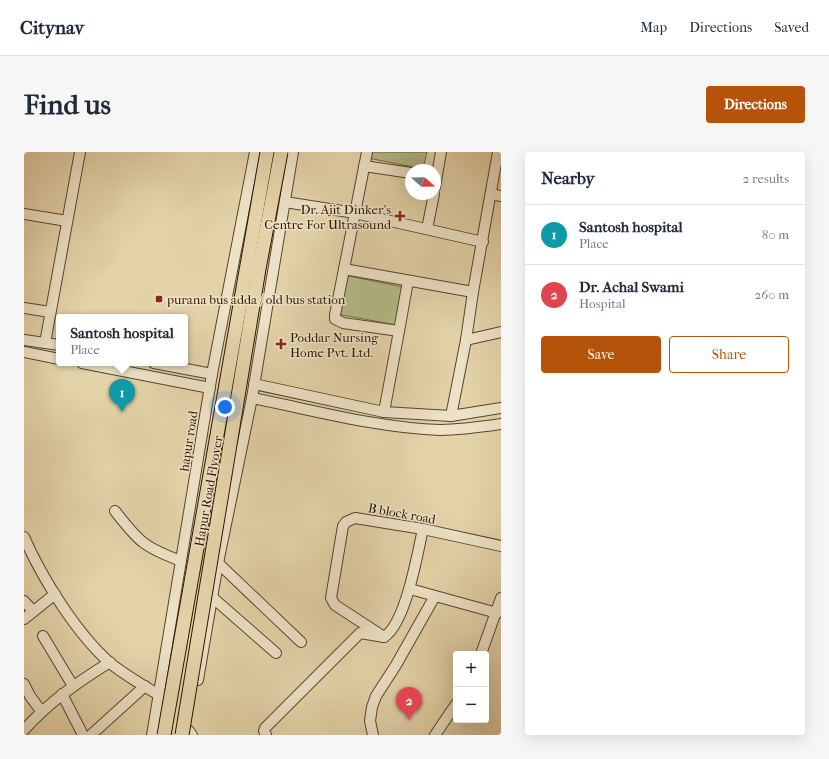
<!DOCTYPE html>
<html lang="en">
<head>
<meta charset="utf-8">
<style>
	:root { --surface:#fff; --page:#f6f6f7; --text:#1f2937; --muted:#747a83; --line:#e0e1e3; --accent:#b45309 }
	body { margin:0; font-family:"IM FELL French Canon",serif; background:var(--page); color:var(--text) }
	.controls { position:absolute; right:12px; bottom:12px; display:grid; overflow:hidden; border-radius:4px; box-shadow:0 4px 16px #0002 }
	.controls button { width:36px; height:36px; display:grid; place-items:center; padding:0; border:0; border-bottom:1px solid var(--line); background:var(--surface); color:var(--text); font:20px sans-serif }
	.compass { position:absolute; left:381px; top:12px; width:36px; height:36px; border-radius:50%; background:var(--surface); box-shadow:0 4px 16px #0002; rotate:110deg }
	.you { position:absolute; left:201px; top:255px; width:14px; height:14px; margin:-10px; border:3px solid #fff; border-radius:50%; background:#1a73e8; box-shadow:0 0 0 6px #1a73e833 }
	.badge { display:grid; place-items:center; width:26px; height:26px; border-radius:50%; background:var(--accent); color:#fff; font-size:13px; font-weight:700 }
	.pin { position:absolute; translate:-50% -33px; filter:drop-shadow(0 1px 2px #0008) }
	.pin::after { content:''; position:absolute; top:21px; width:14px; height:12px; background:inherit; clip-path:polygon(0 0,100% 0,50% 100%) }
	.popup { position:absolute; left:32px; top:162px; width:132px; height:52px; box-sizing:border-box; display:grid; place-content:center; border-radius:4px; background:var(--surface); filter:drop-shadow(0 1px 3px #0005); font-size:13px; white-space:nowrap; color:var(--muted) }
	.popup b { font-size:15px; color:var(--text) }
	.popup::after { content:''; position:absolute; left:50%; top:100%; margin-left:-8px; border:8px solid transparent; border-top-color:var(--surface) }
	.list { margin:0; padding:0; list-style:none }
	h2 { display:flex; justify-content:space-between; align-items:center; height:52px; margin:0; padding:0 16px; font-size:17px }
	h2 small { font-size:13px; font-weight:400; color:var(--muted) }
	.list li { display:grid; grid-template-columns:26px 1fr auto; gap:12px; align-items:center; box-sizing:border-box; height:60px; padding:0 16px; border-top:1px solid var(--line) }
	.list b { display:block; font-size:15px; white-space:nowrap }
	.list p { margin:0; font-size:13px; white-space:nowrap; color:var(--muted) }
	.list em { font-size:13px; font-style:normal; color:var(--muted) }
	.actions { display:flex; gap:8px; padding:12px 16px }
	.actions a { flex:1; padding:9px 0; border:1px solid var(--accent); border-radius:4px; text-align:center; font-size:14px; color:var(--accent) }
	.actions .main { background:var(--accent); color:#fff }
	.map { position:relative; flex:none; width:477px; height:583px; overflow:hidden; border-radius:4px }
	header { display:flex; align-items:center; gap:24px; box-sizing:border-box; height:56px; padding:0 20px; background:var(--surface); border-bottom:1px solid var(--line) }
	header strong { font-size:19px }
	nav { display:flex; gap:22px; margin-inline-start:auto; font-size:14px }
	.intro { display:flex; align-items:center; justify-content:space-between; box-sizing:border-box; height:96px; padding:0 24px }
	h1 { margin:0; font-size:28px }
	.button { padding:10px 18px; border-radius:4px; background:var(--accent); color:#fff; font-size:14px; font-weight:700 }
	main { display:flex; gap:24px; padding:0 24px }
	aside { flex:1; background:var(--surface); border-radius:4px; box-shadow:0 4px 16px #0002 }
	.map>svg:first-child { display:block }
	.green { fill:#b3bc89; stroke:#6f6844 }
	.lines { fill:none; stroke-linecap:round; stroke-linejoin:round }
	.minor-casing { stroke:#59442a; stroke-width:12 }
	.minor { stroke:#ede2c7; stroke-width:10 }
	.major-bridge-casing { stroke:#2b1500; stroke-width:15; stroke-linecap:butt }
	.major-bridge { stroke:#e4d3a9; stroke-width:13 }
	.poi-dot { fill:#8f2418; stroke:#ede2c7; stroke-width:1.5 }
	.labels { text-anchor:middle; stroke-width:3; stroke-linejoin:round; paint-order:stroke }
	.poi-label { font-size:13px; fill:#2b1500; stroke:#ede2c7; text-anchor:start }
	.street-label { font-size:13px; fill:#2b1500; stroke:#ede2c7 }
</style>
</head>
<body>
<header>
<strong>Citynav</strong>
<nav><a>Map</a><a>Directions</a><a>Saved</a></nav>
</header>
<div class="intro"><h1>Find us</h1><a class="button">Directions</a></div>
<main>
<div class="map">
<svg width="477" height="583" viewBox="0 0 477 583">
	<rect width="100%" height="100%" fill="#e4d3a9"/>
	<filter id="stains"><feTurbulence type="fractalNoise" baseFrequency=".005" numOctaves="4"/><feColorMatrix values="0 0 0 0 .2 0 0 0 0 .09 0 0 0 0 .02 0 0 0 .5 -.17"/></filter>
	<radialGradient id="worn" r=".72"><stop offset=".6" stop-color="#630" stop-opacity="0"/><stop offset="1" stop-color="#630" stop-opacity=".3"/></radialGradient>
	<!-- green -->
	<g class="green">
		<path d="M345,0h58l-4,17 -55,-11z"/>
		<path d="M320,123l59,12 -7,38 -59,-11z"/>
	</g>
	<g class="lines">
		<defs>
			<g id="minor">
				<path d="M343,0l-32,163v4l8,4 56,8 9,-50"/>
				<path d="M340,14l47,7"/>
				<path d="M411,35l6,-35"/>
				<path d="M467,42l10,2"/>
				<path d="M261,50l70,11 128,29"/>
				<path d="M0,62l43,7"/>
				<path d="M403,77l7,-35"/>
				<path d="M320,117l129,23"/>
				<path d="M0,156l26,4"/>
				<path d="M0,188l35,5"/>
				<path d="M442,188l35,-8"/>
				<path d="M21,191l35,-191"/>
				<path d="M0,200l35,7"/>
				<path d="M58,211l128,25"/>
				<path d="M130,211l58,11"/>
				<path d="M230,232l130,28 67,4 50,-8"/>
				<path d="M228,246c61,12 126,30 188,32 21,0 41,-3 61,-6"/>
				<path d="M360,260l15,-81"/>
				<path d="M427,264l15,-76 7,-48 25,-140"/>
				<path d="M91,359c24,31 29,36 66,50"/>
				<path d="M0,385c18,41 52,96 86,126 15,12 32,22 49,32"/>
				<path d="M194,411l83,79"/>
				<path d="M386,437l87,24"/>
				<path d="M188,445l64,56"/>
				<path d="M0,449l9,10"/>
				<path d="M0,467l31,-25"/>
				<path d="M19,484l30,50"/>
				<path d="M360,485l-49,-32 -4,-7 12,-72 3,-4 9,-4 68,11 78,17"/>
				<path d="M457,502l20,-56"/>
				<path d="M174,528l20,-117 34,-165 41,-246"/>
				<path d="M0,532l6,12 11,15"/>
				<path d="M38,542l21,41"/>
				<path d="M0,578c25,-28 54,-48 86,-68"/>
				<path d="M165,579l3,4"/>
				<path d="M67,583l54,-49"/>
				<path d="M128,583l60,-361 43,-222"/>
				<path d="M242,583l-2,-4 1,-3 95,-95 24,4c22,-14 33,-82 39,-108"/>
				<path d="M349,583l-3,-14 2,-14 4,-11 20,-31 39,-69"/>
				<path d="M411,583l21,-31"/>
			</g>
		</defs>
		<!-- minor casing -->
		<use href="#minor" class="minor-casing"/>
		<!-- minor -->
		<use href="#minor" class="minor"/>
		<defs>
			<g id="major-bridge">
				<path d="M140,583l103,-583"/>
				<path d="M158,583l77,-466 22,-117"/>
			</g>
		</defs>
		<!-- major-bridge casing -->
		<use href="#major-bridge" class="major-bridge-casing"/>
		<!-- major-bridge -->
		<use href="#major-bridge" class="major-bridge"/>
	</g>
	<!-- markers -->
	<g class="poi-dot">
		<path d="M374 58h4v4h4v4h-4v4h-4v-4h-4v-4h4z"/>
		<rect x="131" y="143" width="8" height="8" rx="2"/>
		<path d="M255 186h4v4h4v4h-4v4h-4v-4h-4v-4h4z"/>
	</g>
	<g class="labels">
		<!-- poi labels -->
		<g class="poi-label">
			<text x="367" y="62" text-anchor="end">Dr. Ajit Dinker's<tspan x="367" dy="15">Centre For Ultrasound</tspan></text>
			<text x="143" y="152">purana bus adda / old bus station</text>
			<text x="266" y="190">Poddar Nursing<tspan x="266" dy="15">Home Pvt. Ltd.</tspan></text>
		</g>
		<!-- street labels -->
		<g class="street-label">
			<text transform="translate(164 289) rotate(-81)" y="5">hapur road</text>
			<text transform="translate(184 339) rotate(-80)" y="5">Hapur Road Flyover</text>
			<text transform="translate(378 361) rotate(10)" y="5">B block road</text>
		</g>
	</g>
	<rect width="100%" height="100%" filter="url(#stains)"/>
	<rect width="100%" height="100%" fill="url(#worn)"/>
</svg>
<div class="controls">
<button>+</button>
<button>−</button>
</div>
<svg class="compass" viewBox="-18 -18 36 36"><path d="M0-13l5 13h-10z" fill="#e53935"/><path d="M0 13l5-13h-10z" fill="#747a83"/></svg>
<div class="you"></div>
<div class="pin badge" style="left:98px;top:260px;background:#0f9aa8">1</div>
<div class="popup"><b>Santosh hospital</b>Place</div>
<div class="pin badge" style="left:385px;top:568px;background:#e0444e">2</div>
</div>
<aside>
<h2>Nearby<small>2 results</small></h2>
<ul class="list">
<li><span class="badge" style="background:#0f9aa8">1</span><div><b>Santosh hospital</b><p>Place</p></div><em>80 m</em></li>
<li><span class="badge" style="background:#e0444e">2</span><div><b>Dr. Achal Swami</b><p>Hospital</p></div><em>260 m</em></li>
</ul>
<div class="actions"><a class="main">Save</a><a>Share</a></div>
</aside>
</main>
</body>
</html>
